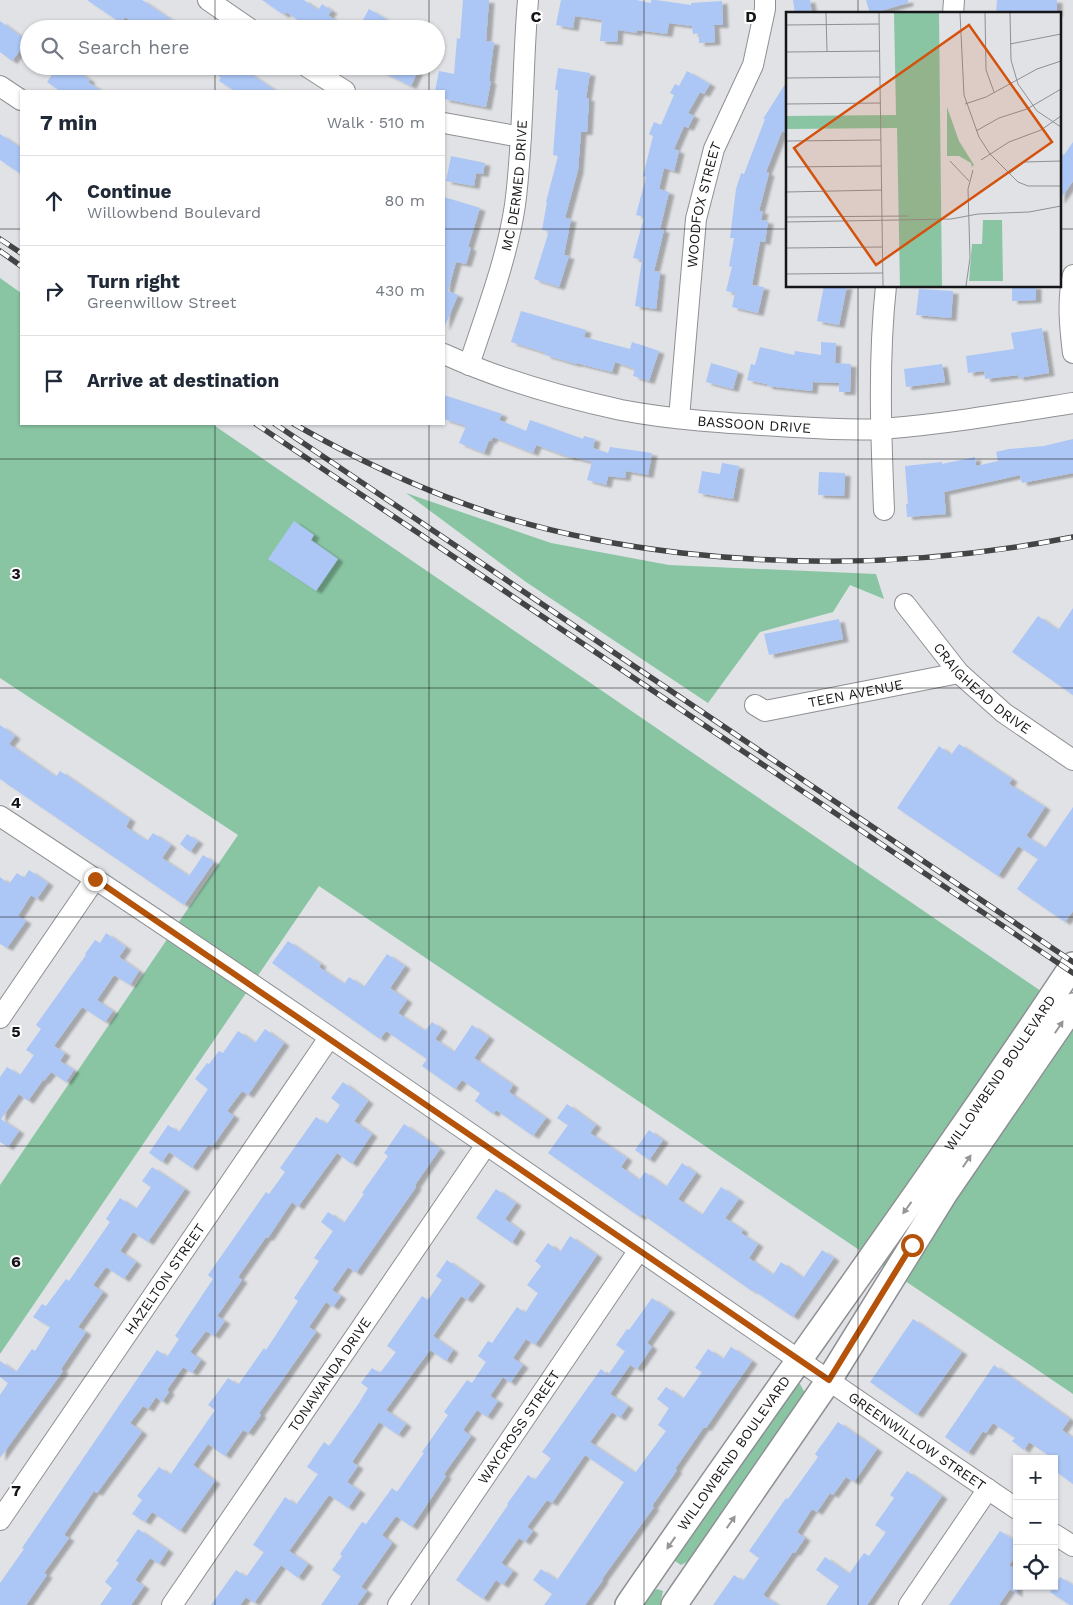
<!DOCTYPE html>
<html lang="en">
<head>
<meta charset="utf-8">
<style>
	:root { --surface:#fff; --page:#f6f6f7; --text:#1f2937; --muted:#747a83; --line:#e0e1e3 }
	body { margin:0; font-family:"Work Sans",sans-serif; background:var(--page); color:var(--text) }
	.controls { position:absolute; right:15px; bottom:15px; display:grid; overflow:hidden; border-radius:0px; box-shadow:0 1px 4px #0004 }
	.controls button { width:45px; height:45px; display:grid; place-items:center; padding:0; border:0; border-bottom:1px solid var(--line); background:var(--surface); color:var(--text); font:25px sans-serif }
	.stop { position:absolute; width:15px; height:15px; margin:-11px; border:4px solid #b45309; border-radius:50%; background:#fff }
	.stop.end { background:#b45309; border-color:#fff; box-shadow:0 1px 5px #0008 }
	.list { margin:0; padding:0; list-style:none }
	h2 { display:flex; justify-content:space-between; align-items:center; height:65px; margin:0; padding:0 20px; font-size:21px }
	h2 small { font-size:16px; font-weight:400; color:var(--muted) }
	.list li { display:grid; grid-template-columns:32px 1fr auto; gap:15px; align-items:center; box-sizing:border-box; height:90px; padding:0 20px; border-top:1px solid var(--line) }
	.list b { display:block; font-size:19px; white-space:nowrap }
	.list p { margin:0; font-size:16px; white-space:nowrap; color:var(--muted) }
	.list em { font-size:16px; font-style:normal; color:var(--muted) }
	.icon { flex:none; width:28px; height:28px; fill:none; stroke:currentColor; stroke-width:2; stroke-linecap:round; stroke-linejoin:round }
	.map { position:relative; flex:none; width:1073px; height:1605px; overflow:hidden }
	.search { position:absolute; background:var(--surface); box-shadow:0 1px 4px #0004; left:20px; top:20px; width:425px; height:55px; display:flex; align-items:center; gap:12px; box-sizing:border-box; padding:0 18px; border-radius:28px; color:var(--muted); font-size:19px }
	.panel { position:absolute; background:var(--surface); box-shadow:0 1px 4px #0004; left:20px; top:90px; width:425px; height:335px; border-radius:0px }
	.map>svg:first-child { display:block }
	.green { fill:#89c5a3 }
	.building { fill:#acc6f5; filter:url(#shadow) }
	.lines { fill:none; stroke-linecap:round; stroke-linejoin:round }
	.minor-casing { stroke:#8e9093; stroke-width:22 }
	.major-casing { stroke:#8e9093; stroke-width:28 }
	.minor { stroke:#fff; stroke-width:20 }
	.major { stroke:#fff; stroke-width:25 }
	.rail-casing { stroke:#434446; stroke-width:5.5 }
	.rail { stroke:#fff; stroke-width:4; stroke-dasharray:11; stroke-linecap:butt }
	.oneway { fill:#969697 }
	.route { stroke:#b45309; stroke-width:6 }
	.grid { fill:none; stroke:#161618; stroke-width:1; stroke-opacity:0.55 }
	.labels { text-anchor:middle; stroke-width:4; stroke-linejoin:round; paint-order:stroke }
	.street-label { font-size:14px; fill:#161618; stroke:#fff }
	.inset-road { fill:none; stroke:#8f9094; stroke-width:1 }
	.view { fill:#d3520d; fill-opacity:0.15; stroke:#d3520d; stroke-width:2.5 }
	.inset-edge { fill:none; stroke:#161618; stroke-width:2.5 }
	.grid-label { font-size:16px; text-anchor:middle; font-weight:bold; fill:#161618; stroke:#fff; stroke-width:4; stroke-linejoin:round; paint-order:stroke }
</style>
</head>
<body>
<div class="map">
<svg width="1073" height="1605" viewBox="0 0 1073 1605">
	<defs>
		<filter id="shadow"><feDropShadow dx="5.5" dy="3" stdDeviation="1" flood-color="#0004"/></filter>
	</defs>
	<rect width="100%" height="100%" fill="#e0e2e6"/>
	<!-- green -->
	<g class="green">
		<path d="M0,278l21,15v131h191l861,589v381l-754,-508 -319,468v-169l238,-350 -238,-157z"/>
		<path d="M406,493l145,50 118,22 207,9 8,25 -34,-14 -17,27 -73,20 -52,71 -182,-121z"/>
		<path d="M800,1384l5,9 -105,162 -19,10 -6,-4 2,-17 110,-156z"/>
		<path d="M657,1589l6,2 -3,14h-25l4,-5z"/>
	</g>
	<!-- building -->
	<g class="building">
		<path d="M87,0h55l43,29h-42l-18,-12 -4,6z"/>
		<path d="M262,0h42l14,10 4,-6 10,7 -4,4 20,14h-37l-25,-17 -2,3z"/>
		<path d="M463,0h26l-3,41 8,1 -5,39h2l-5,26 -42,-8v-8h-9l4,-20 15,3 3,-36 3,1z"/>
		<path d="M561,0h75l15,3v-3h5l35,5v-2l31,-2 1,24h-9l1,17 -16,1v-10l-6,1 -1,-8 -23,-3 -2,11 -30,-4v3l-19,-3 -1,12 -17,-1 2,-21 -27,-4 -2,12 -17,-3z"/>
		<path d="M793,0h17l2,14h-17z"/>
		<path d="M866,0h42v3l-38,11z"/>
		<path d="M997,0h60v14h-42l-19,-2z"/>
		<path d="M369,9l34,20h-45z"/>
		<path d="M0,21l27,20 -15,20 -12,-9z"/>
		<path d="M58,66h12l20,14 -2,2 13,9h-41l-13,-9z"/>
		<path d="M205,66h34l37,25h-41l-16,-10 2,-4z"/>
		<path d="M370,66h50l-9,20z"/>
		<path d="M558,68l32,5 -4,25h3l-2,34h-6l-3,38 -13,48 6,1 -7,36 5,1 -10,31 -25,-8 15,-48 -7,-1 5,-28h-1l12,-46 -5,-1 5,-65h-3z"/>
		<path d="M687,71l23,13 -6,10 -4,-2 -12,21 6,3 -6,12 -4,-2 -10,23 5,2 -5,20 -10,-3 -5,21 10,3 -9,37 4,1 -10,41 6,1 -4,37 -21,-3 7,-46 -9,-2 11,-41 -8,-2 10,-38 -3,-1 10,-40 -4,-2 5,-12 7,3 13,-30 -4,-2 5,-9 4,2z"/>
		<path d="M787,81v52l-5,-2 -16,41 3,1 -10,38h4l-2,9 7,1 -3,21 -5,-1 -8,44 12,2 -6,26 -26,-6 3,-14 -9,-2 6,-24 -3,-1 5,-28h-4l6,-49 5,-16 3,1 21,-55h-2z"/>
		<path d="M0,134l21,14v26l-21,-14z"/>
		<path d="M1073,142v39l-14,20v-49l5,3z"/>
		<path d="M451,156l34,7 -2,11 -7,-1 -2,13 -28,-5z"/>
		<path d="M444,197l36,11 -12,39 3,1 -5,16 -10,-2 -8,29 10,4 -14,33z"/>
		<path d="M824,286h23l-8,39 -22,-4z"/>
		<path d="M1012,286h24v14l-24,1z"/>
		<path d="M919,289l34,2 -2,27 -35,-3z"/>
		<path d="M521,311l65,19 -2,7 46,12 2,-7 27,9 -10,30 -16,-5 2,-7 -20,-7 -3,10 -36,-9v1l-31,-9 1,-2 -35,-11z"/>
		<path d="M1042,328l7,45 -31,5v-3l-33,4 -1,-8 -16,2 -2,-17 48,-7 -3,-16z"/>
		<path d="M821,342l15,1 -1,20 16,1 -1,28h-11v-9l-26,-1 -1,9 -45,-5v-2l-20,-4 4,-16 4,1 5,-18 34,8 1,-4 26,4z"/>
		<path d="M711,363l27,8 -5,18 -27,-7z"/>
		<path d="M942,364l3,18 -39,5 -2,-18z"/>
		<path d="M444,395l58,19 -3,6 27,11 4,-11 53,19 1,-3 11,3 -2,9 15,5 2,-6 42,6 -4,22 -22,-4 -1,7 -17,-2 -2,9 -19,-5 5,-18 -20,-5v1l-36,-13 -3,8 -40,-16 -2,4 -2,-1 -5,13 -25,-10 7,-17 -22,-7z"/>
		<path d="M1073,439v34l-51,10 -2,-8 -76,17 2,22 -39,3 -1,-13h2l-3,-38 37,-4v2l33,-7 1,9 22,-5 -2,-9 13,-3 35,-3z"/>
		<path d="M722,463l17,3 -6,33 -35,-6 4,-22 18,3z"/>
		<path d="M819,472l26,1 -1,23 -26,-1z"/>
		<path d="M294,521l20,14 -3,5 27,19 -22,32 -48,-32z"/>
		<path d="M1073,608v87l-61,-43 26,-36 20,14z"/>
		<path d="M839,619l4,20 -74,16 -5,-21z"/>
		<path d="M0,725l15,11 -6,8 47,33 4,-6 70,48 -4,8 21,14 6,-8 18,12 -9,13 27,18 14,-21 11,7 -30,43 -184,-126z"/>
		<path d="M959,744l53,35 -3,5 36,23 -19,29 19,12 28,-41v104l-8,11 -48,-33 21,-30 -20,-13 -20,30 -101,-68 42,-62 12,9z"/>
		<path d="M187,834l11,7 -8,11 -10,-8z"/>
		<path d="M29,870l19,13 -11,16 -6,-4 -13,21 8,5 -19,27 -7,-4v-67l9,7 8,-11 7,5z"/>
		<path d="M106,933l20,14 -7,10 20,14 -9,14 -16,-10 -17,25 16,11 -8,11 -23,-15 -28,39 11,7 -5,8 14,9 -8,12 -15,-10 -7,9 -1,-1 -15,21 -9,-7 -18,25 18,12 -11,16 -8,-5v-65l7,-10 13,8 14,-20 -8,-5 15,-21 -5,-4 50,-70 -1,-1 10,-14 5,3z"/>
		<path d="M288,941l33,23 -2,3 25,17 5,-7 15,10 23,-33 18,12 -15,22 17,12 -9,13 27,18 7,-9 10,7 -7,10 19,13 18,-27 17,12 -15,21 39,27 -4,7 37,26 -13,18 -37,-26 -3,4 -18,-13 5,-8 -18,-13 -7,9 -33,-23 5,-7 -41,-28 -6,8 -108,-76z"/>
		<path d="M265,1029l19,14 -36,52 -6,-4 -15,20 7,5 -22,31 -4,-2 -16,23 -23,-16 -7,10 -13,-9 19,-28 11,7 29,-43 -13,-10 12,-16 2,1 10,-13 4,2 15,-22 17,12z"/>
		<path d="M343,1082l25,19 -14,20 18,13 -20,30 -15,-11 -39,54 -6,-5 -24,36 -2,-1 -28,40 4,3 -25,36 8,5 -11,15 -8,-5 -16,21 11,8 -9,13 -9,-6 -16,23 2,2 -7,10 -6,-5 -8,12 -5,-3 -13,17 12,9 -45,61 -3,-2 -30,44 5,3 -25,35 3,2 -21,30h-26v-22l24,-34 -2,-1 135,-198 10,7 12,-18 -4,-3 38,-57 -5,-4 58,-83 3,2 16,-22 -5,-4 36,-51 11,7 13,-19 -9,-7z"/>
		<path d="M567,1104l29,21 -6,8 37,25 -6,9 18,13 6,-8 21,15 16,-24 14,10 -18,26 24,16 19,-28 18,12 -14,19 18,12 -2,3 17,11 -9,14 24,17 8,-13 22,16 19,-28 12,8 -41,59 -40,-27 -1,1 -110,-77 -2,3 -92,-64 20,-28 -11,-7z"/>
		<path d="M404,1124l36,25 -25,36 1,2 -60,86 -8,-6 -16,23 9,6 -8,11 -7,-5 -17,25 7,5 -57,81 2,2 -13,18 -5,-3 -18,26 -17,-12 -15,21 22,16 -35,50 -28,-19 -7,10 -13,-8 10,-14 -5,-4 22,-29 11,8 45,-65 -7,-5 7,-9 13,-18 10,7 26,-37 2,2 32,-49 -4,-3 25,-37 -5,-3 19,-27 -12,-9 7,-10 16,11 20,-29 -2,-1 26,-37 -4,-3z"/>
		<path d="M649,1130l14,10 -14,20 -14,-10z"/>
		<path d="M152,1167l33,22 -37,53 -15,-10 -13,19 16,11 -12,17 -18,-12 -13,18 10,7 -25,35 8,5 -25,37 2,2 -63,87v-63l8,-12 -8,-6v-16l16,11 16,-23 3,2 15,-24 -17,-10 9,-13 4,2 20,-27 3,2 41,-59 -4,-3 14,-21 16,11 15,-22 -9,-6z"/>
		<path d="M496,1189l20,14 -11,16 15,11 -8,13 -36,-25z"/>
		<path d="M570,1236l27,19 -62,90 -9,-6 -13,19 10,7 -13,18 -7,-6 -13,19 8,5 -11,16 -10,-7 -14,20 8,6 -27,38 2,2 -34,51 -16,-11 -14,19 10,8 -31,44 6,4 -10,14h-36l20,-29 -9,-6 10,-14 -2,-2 22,-32 4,2 26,-36 5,4 27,-39 -2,-1 26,-37 -4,-3 23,-32 5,3 14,-21 -8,-6 10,-15 4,2 25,-36 8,6 13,-20 -11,-8 14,-19 -6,-5 13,-18 12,9z"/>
		<path d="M447,1260l33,23 -13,17 -6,-4 -28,40 20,14 -7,11 -16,-11 -44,60 20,14 -8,11 -19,-13 -27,40 6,4 -11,16 13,9 -12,17 -19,-13 -40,56 19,13 -10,14 -17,-13 -27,38 -8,-6 -6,8h-29l25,-35 10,7 18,-25 -11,-7 32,-48 11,8 22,-31 -11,-7 17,-25 5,4 30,-43 9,-15 -7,-5 11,-15 8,5 16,-21 -9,-6 35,-50 6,4 14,-20 -6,-4z"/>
		<path d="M652,1298l18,12 -23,33 5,4 -15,22 -7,-4 -20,29 18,12 -8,12 -8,-6 -22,30 45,31 31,-42 -8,-6 11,-17 -12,-9 9,-12 17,12 19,-27 -7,-4 13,-19 15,10 8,-12 21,14 -46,67 -2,-1 -29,42 2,1 -25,36 2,1 -52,72 1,1 -18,25h-41l8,-11 -19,-14 8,-11 16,11 67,-98 -39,-27 -33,48 -5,-3 -20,27 6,4 -8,11 -6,-4 -18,25 12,8 -10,14 -7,-5 -13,19 -27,-19 52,-75 -1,-1 21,-29 7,5 16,-22 -9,-6 59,-83 7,6 17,-24 -9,-6 11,-16 2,1z"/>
		<path d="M913,1319l49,33 -45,63 -47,-33z"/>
		<path d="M994,1365l76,54 -8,11 11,8v46l-19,-14v-11l-25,-17 -5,8 -12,-9 3,-3 -22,-15 -7,10 -3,-2 -15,22 -23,-16z"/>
		<path d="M838,1422l39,27 -23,33 -8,-5 -13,18 -3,-2 -13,19 -5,-3 -15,23 8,6 -10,15 -2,-1 -30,43 15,10h-65l21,-30 9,6 16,-23 -10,-7 37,-53 2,1 30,-42 -3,-3z"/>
		<path d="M907,1471l35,25 -75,109h-41l13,-19 -23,-16 9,-13 24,17 15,-21 5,3 17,-24 -11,-7 19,-27 -4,-3z"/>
		<path d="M138,1529l30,21 -9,14 -9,-6 -15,22 9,6 -13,19h-31l12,-17 -7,-6 14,-19 -3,-2z"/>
		<path d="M1000,1531l17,11v12l-8,11 8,6v23l-7,-5 -11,16h-50z"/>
		<path d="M1060,1577l13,8v20h-3l-20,-13z"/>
	</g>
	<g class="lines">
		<defs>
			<g id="minor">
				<path d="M208,0l42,29"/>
				<path d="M953,14l1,-14"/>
				<path d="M306,66l39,25"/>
				<path d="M0,86l21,14"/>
				<path d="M444,123l77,14"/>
				<path d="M1073,275c-6,26 -3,53 0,78"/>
				<path id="s1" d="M444,354c55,25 117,43 177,56 52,10 105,13 158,16 34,2 69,5 102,3 64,-5 129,-16 192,-26"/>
				<path id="s2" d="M469,365c17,-52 38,-106 46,-160 9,-68 7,-137 13,-205"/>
				<path id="s3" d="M679,418l17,-199 18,-70 39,-84 12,-56v-9"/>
				<path d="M884,510c-3,-74 -6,-150 2,-224"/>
				<path id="s4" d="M905,604l54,69 45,40 69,47"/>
				<path id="s5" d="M755,705l10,6 194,-38"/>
				<path id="s6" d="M0,816c343,225 677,463 1017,693"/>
				<path d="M0,1018l95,-139"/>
				<path id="s7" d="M0,1520l329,-482"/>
				<path d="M1054,1534l19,12"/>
				<path id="s8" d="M172,1605l314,-460"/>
				<path id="s9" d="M398,1605l241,-355"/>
				<path d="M909,1605l79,-116"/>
			</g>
			<g id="major">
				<path id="s10" d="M628,1605c147,-215 301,-423 445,-640"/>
				<path d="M674,1605l155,-225 116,-187 128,-187"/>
			</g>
		</defs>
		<!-- minor casing -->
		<use href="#minor" class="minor-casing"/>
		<!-- major casing -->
		<use href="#major" class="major-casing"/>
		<!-- minor -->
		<use href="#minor" class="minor"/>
		<!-- major -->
		<use href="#major" class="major"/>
		<defs>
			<g id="rail">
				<path d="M0,239l21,14"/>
				<path d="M0,251l21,15"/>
				<path d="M256,424l817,549"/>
				<path d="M275,424l798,538"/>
				<path d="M294,424c65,37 134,69 206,92 59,18 121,30 182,37 132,15 261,10 391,-16"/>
			</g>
		</defs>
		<!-- rail casing -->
		<use href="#rail" class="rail-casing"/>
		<!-- rail -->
		<use href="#rail" class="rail"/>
	</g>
	<!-- one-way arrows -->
	<defs><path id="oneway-solid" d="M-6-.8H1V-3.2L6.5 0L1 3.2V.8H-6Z" transform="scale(1.25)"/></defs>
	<g class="oneway">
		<use href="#oneway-solid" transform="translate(1059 1027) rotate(-56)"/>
		<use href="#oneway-solid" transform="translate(967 1161) rotate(-56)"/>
		<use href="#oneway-solid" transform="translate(907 1208) rotate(126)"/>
		<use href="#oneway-solid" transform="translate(731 1522) rotate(-55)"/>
		<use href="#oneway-solid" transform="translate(671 1543) rotate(125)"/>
	</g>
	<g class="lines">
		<!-- route -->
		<path class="route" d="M95,879l734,501 83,-135"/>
	</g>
	<!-- grid -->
	<path class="grid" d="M215,0v29M429,0v29M644,0v1605M858,0v14M215,66v25M429,66v25M0,229h21M444,229h343M1059,229h14M858,286v1319M215,424v1181M429,424v1181M0,459h1073M0,688h1073M0,917h1073M0,1146h1073M0,1376h1073"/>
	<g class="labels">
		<!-- street labels -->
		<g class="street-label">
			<text dy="5" stroke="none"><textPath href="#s2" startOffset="186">MC DERMED DRIVE</textPath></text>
			<text dy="5" stroke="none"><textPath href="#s3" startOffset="215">WOODFOX STREET</textPath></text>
			<text dy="5" stroke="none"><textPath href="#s1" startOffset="320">BASSOON DRIVE</textPath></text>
			<text dy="5" stroke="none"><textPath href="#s4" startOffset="115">CRAIGHEAD DRIVE</textPath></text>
			<text dy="5" stroke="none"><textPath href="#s5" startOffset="104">TEEN AVENUE</textPath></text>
			<text dy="5" stroke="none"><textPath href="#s10" startOffset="649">WILLOWBEND BOULEVARD</textPath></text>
			<text dy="5" stroke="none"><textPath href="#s7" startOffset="292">HAZELTON STREET</textPath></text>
			<text dy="5" stroke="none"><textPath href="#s8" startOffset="279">TONAWANDA DRIVE</textPath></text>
			<text dy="5" stroke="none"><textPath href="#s9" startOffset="215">WAYCROSS STREET</textPath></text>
			<text dy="5" stroke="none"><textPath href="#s6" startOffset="1110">GREENWILLOW STREET</textPath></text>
			<text dy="5" stroke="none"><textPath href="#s10" startOffset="185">WILLOWBEND BOULEVARD</textPath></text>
		</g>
	</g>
	<!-- overview -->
	<g transform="translate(786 12)">
		<rect width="275" height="275" fill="#e0e2e6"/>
		<path d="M108,1h45l3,273h-42l-3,-158 -111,1v-13l110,-1zM161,95l12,34 15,24 -2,2 -1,-4 -12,-7h-12zM197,208h19l1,61h-34l3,-37h10z" fill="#89c5a3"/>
		<path class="inset-road" d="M40,1l1,38M93,1l4,273M174,1l4,82 15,42 11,17 28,28 10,4h33M199,1l1,57 8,22M224,1l1,47 7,24 19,27 24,16M0,13l93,-1M224,32l51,-10M0,40l94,-1M0,66l94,-1M0,92l95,-1M179,92l21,-7 51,-28 24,-8M190,119l23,-13 28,-9 34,-20M0,129l95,-1M195,148l28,-18 32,-12 20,-14M164,149l19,20M0,155l96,-1M223,162l15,-12 37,-1M0,180l96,-2M0,205l122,-1M0,210l165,-3 27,-5 51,-2 32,-6M0,236l96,-1M0,262l97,-1M180,274l4,-28 -2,-69 5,-19"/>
		<path class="view" d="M183,13l83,117 -176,123 -82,-117z"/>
		<rect width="275" height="275" class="inset-edge"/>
	</g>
	<g class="grid-label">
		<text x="536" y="22">C</text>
		<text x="751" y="22">D</text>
		<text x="16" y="579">3</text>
		<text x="16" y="808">4</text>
		<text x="16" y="1037">5</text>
		<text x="16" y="1267">6</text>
		<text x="16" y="1496">7</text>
	</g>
</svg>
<div class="controls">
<button>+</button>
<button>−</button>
<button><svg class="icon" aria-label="locate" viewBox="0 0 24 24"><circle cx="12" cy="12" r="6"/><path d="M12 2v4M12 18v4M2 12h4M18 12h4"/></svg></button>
</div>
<div class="stop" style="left:912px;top:1245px"></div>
<div class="stop end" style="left:95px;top:879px"></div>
<div class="search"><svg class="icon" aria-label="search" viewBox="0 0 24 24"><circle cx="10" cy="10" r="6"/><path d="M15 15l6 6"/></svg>Search here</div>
<section class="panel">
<h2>7 min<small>Walk · 510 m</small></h2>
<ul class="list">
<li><svg class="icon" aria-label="ahead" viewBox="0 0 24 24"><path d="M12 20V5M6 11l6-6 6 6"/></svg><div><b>Continue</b><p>Willowbend Boulevard</p></div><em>80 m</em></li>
<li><svg class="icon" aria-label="right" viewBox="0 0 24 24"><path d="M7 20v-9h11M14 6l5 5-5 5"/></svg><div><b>Turn right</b><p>Greenwillow Street</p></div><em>430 m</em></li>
<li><svg class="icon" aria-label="arrive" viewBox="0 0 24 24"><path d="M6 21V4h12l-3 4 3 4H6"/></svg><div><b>Arrive at destination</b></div></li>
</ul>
</section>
</div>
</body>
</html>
